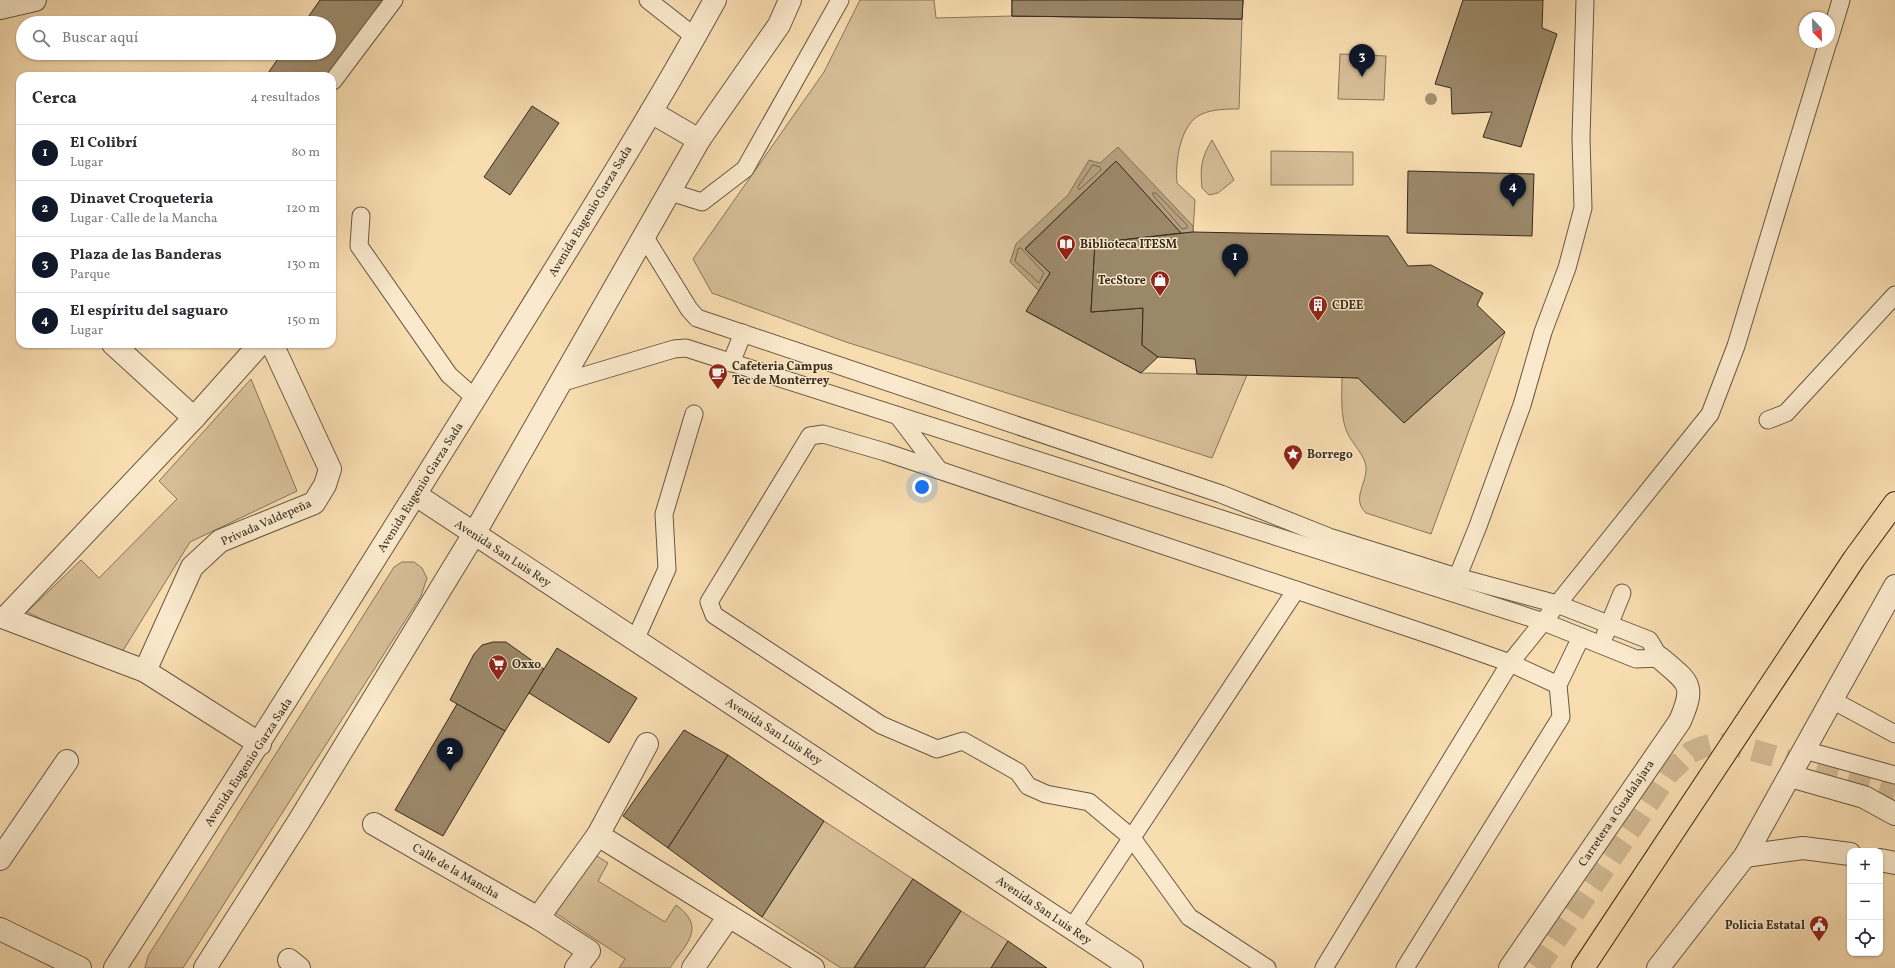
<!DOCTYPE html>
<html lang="es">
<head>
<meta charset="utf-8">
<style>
	:root { --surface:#fff; --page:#f2f2f3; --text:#2b2b33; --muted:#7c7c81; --line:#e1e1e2; --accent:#111827 }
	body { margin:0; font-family:Vollkorn,serif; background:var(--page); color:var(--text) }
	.controls { position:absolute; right:12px; bottom:12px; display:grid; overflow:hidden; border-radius:8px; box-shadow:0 1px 3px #0004 }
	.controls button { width:36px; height:36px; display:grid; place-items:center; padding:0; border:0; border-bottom:1px solid var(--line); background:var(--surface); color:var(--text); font:20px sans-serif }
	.compass { position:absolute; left:1799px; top:12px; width:36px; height:36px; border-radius:50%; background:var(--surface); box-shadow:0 1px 3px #0004; rotate:157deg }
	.you { position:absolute; left:922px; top:487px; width:14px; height:14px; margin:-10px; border:3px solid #fff; border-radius:50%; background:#1a73e8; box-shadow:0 0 0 6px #1a73e833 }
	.badge { display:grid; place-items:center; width:26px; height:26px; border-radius:50%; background:var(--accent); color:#fff; font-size:13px; font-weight:700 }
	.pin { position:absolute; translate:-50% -33px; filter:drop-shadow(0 1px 2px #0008) }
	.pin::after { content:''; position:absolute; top:21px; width:14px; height:12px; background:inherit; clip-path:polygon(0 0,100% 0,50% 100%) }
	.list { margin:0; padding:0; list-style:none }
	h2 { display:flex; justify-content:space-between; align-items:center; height:52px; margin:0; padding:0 16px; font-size:17px }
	h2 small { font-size:13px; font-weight:400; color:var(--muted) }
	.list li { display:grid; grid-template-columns:26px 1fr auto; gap:12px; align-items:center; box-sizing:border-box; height:56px; padding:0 16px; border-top:1px solid var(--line) }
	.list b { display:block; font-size:15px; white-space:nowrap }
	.list p { margin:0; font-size:13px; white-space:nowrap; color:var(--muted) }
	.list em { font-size:13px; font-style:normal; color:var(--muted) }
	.icon { flex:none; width:22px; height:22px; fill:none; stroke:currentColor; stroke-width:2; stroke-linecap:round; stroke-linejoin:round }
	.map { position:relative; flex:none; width:1895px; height:968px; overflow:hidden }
	.search { position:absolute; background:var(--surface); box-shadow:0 1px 3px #0004; left:16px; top:16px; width:320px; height:44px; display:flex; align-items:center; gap:10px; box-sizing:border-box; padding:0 14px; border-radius:22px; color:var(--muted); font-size:15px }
	.panel { position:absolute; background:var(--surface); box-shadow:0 1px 3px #0004; left:16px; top:72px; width:320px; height:276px; border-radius:12px }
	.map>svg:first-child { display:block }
	.green { fill:#d7bf98; stroke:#87755a }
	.water { fill:#b6a07e; stroke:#837157 }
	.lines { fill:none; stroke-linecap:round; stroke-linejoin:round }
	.shore { stroke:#76664d; stroke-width:1 }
	.building { fill:#9b8869; stroke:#372b1c }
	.minor-tunnel { stroke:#d1b993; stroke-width:22; stroke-dasharray:22 11; stroke-linecap:butt }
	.service-casing { stroke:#675841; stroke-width:19 }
	.minor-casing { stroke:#675841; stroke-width:24 }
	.tertiary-casing { stroke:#675841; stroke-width:24 }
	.trunk-casing { stroke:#372b1c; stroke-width:24 }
	.service { stroke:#fae9cc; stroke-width:17 }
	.minor { stroke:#fae9cc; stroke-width:22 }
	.tertiary { stroke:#fae9cc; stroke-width:22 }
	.trunk { stroke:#f8ddb1; stroke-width:22 }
	.tree { fill:#a48f70 }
	.labels { text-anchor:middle; stroke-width:3; stroke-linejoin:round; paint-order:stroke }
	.street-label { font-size:12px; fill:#372b1c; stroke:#fae9cc }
	.poi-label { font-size:12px; font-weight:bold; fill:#372b1c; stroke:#fae9cc; text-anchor:start }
</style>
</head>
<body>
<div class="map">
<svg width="1895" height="968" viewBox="0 0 1895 968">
	<rect width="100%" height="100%" fill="#f8ddb1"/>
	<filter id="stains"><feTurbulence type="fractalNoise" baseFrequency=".005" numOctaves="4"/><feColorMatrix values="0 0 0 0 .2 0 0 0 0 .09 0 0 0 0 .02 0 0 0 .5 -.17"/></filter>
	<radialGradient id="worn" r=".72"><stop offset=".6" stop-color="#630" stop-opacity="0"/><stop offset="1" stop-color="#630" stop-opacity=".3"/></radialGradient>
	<!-- green -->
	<g class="green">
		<path d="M860,0h74l2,18 76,-2 230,3 -3,90c-12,0 -26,0 -37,5 -22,9 -27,48 -25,69l18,17 -2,32 -12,1 -65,-72 -91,88 25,24 -23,39 114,61 106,2 -35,83 -366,-116 -134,-49 -19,-34 131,-187z"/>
		<path d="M1340,54l46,2 -2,44 -46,-1z"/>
		<path d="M1212,140l22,40 -16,13 -9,2 -7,-7c-2,-20 -1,-30 10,-48z"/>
		<path d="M1271,151l82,1v33h-82z"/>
		<path d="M1505,332l-74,202 -65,-21c-15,-14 1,-29 0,-46 -1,-12 -14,-23 -19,-35 -7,-16 -5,-37 -5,-55l16,1 46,45z"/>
		<path d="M251,379l46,112 -107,51 -71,115 -92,-45 54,-52 18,18 78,-79 -18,-18z"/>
		<path d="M402,562h12l8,6 5,10 -6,18 -238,372h-38l3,-12 246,-389z"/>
		<path d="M824,821l89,58 -59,89h-13l-79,-51z"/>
		<path d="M594,854l14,9 -10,18 67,41 11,-17c31,23 10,38 -6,63h-51l6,-9 -71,-47z"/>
		<path d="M961,911l47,30 -17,27h-67z"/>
	</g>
	<!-- water -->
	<path class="water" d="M1118,147l75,79v6l-12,1 -65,-72 -91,87 25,25 -11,18 -29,-29 6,-18 52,-49 21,-35 11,3z"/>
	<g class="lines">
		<!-- shore -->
		<g class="shore">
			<path d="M1093,165l7,2 1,3 -22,20 -1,-3z"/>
			<path d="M1153,193h3l31,32v3l-5,1 -29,-34z"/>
			<path d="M1021,248l23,25 -5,10 -24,-22 3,-12z"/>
		</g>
	</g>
	<!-- building -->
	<g class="building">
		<path d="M320,0h63l-54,76h-63l16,-23h47v-30h-25z"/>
		<path d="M1012,0h231l-1,19 -230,-3z"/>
		<path d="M1012,0h231l-1,19 -230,-3z"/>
		<path d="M1463,0h80l-1,28 15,6 -36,113 -38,-10 9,-25 -40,2 -1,-26 -16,-4z"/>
		<path d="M532,106l27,17 -49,72 -26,-18z"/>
		<path d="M1116,161l65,72 -86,10 -4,69 52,-4 -1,37 16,12 -17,16 -115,-62 24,-38 -25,-24z"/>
		<path d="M1408,171l126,3 -2,62 -125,-3z"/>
		<path d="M1193,232l195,4 20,30 23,-1 52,28 -6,12 28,27 -101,91 -46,-45 -161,-4 -2,-15 -37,-2 -16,-12 1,-37 -52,4 4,-69z"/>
		<path d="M493,642h13l38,27 -39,62 -55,-31 24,-46 8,-9z"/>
		<path d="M557,648l80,50 -28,45 -80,-50z"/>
		<path d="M457,704l48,27 -62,105 -48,-26z"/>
		<path d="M684,730l44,25 -60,93 -45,-32z"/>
		<path d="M728,755l96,66 -62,96 -94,-69z"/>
		<path d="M913,879l48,32 -37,57h-70z"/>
		<path d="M1008,941l39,27h-56z"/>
	</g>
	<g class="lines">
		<!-- minor-tunnel -->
		<path class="minor-tunnel" d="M1537,968l132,-195 22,-21 12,-5 12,-3 19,1 40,11 121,39"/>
		<defs>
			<g id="service">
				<path d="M648,0l47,37"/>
				<path d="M1829,40l12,-40"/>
				<path d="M333,81l61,-81"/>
				<path d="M670,192l32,10 43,-33 95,-169"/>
				<path d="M361,216l-2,30 90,129 26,23"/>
				<path d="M644,236l45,73 8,9 524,176 108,43 128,40 100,27 92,36 11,18"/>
				<path d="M731,363l12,-30"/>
				<path d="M560,383l114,-34 12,-1 858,274 92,37 24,-1"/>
				<path d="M898,416l41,54"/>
				<path d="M1768,420l18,-7 109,-118"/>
				<path d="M1453,588l25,-62 44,-121 21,-73 24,-64 16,-60 -2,-70 4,-138"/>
				<path d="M1605,635l17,-42"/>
				<path d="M635,640l32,-71 -3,-55 30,-100"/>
				<path d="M1558,685l23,-48"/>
				<path d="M1832,700l63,34"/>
				<path d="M1804,750l91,25"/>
				<path d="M1072,928l224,-338"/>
				<path d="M1267,968l-78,-51 -57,-79 -43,-36 -43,-8 -18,-8 -10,-14 -55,-31 -26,8 -56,-24 -167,-110 -5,-13 101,-166 13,-2 62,18 554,186 71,25 48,22 3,32 -156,251"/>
				<path d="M1324,968l186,-305 200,-249 26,-68 92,-304"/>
			</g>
			<g id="minor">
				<path d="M0,8l35,-8"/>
				<path d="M113,344l81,74"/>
				<path d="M260,344l-66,74 -189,200 140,53 115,73"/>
				<path d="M416,495l716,473"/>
				<path d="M145,671l47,-104 28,-26 94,-38 11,-18 5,-16 -58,-125"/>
				<path d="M1790,776l74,21 31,17"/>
				<path d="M374,824l164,94 51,33 -13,17"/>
				<path d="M598,835l215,133"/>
				<path d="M1745,856l58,-8 47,6"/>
				<path d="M0,859l67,-98"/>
				<path d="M1880,860l15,3"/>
				<path d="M538,918l60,-83 49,-91"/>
				<path d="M0,929l80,39"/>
				<path d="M289,960l10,8"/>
				<path d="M693,968l36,-52"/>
				<path d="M1510,968l170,-247c16,-37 9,-38 -20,-63"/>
				<path d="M1658,968l87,-112 150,-270"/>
			</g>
			<g id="tertiary">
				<path d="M651,112l48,28"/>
				<path d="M115,968c128,-199 254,-399 379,-600 75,-122 152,-242 221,-368"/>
				<path d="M205,968l94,-147 175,-287 225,-394 80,-115 11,-25"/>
			</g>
			<path id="trunk" d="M1583,968l271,-409 41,-56"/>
		</defs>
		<!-- service casing -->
		<use href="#service" class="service-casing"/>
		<!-- minor casing -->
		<use href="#minor" class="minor-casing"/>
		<!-- tertiary casing -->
		<use href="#tertiary" class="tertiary-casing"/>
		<!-- trunk casing -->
		<use href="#trunk" class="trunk-casing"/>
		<!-- service -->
		<use href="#service" class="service"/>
		<!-- minor -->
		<use href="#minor" class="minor"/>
		<!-- tertiary -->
		<use href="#tertiary" class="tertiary"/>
		<!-- trunk -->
		<use href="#trunk" class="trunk"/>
	</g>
	<!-- trees -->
	<circle class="tree" cx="1431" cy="99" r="6"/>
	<!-- icons -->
	<defs>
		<symbol id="library-pin" viewBox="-11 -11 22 30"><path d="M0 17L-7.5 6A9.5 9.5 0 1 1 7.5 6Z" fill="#8f2418" stroke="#fae9cc"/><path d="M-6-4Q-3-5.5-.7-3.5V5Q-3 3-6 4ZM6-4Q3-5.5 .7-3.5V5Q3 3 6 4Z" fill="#fff"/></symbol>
		<symbol id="shop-pin" viewBox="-11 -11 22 30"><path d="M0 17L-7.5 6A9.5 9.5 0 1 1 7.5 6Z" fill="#8f2418" stroke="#fae9cc"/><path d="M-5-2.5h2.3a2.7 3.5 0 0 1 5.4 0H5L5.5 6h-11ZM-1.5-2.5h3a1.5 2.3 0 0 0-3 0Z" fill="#fff"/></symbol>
		<symbol id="building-pin" viewBox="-11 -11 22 30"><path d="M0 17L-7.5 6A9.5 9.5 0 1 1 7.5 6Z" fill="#8f2418" stroke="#fae9cc"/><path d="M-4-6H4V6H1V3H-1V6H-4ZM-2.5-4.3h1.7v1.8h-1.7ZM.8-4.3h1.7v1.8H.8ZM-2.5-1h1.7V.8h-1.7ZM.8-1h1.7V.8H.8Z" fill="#fff"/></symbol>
		<symbol id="cafe-pin" viewBox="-11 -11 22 30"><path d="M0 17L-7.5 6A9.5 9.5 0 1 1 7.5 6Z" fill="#8f2418" stroke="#fae9cc"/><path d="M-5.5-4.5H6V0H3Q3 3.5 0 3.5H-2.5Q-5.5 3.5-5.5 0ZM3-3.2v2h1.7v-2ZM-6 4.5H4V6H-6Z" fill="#fff"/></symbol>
		<symbol id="sight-pin" viewBox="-11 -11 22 30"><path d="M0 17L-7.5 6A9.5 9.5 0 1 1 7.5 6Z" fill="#8f2418" stroke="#fae9cc"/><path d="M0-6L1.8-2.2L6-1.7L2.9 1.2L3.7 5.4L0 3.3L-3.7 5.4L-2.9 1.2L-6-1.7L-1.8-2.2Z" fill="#fff"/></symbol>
		<symbol id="supermarket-pin" viewBox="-11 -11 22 30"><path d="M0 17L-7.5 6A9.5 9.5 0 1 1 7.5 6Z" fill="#8f2418" stroke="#fae9cc"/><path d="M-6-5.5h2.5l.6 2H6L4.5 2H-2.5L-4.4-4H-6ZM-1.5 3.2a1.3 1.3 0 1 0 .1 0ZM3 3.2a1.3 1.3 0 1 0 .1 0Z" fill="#fff"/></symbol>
		<symbol id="civic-pin" viewBox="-11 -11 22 30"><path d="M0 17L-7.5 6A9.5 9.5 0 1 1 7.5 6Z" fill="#8f2418" stroke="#fae9cc"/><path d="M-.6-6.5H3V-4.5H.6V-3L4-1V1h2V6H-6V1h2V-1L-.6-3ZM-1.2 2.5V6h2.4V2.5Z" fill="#fff"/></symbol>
	</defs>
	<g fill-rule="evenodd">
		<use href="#library-pin" x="1055" y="233" width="22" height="30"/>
		<use href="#shop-pin" x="1149" y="269" width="22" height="30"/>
		<use href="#building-pin" x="1307" y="294" width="22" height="30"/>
		<use href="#cafe-pin" x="707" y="362" width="22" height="30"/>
		<use href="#sight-pin" x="1282" y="443" width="22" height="30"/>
		<use href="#supermarket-pin" x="487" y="653" width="22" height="30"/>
		<use href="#civic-pin" x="1808" y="914" width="22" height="30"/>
	</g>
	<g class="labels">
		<!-- street labels -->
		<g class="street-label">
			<text transform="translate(590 211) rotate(-59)" y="4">Avenida Eugenio Garza Sada</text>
			<text transform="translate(420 487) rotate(-58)" y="4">Avenida Eugenio Garza Sada</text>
			<text transform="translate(266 522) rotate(-24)" y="4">Privada Valdepeña</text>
			<text transform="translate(503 553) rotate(33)" y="4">Avenida San Luis Rey</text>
			<text transform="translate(774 731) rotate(33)" y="4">Avenida San Luis Rey</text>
			<text transform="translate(248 762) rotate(-57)" y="4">Avenida Eugenio Garza Sada</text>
			<text transform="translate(1616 813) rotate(-56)" y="4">Carretera a Guadalajara</text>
			<text transform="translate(456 871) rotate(30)" y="4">Calle de la Mancha</text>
			<text transform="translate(1044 910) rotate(34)" y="4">Avenida San Luis Rey</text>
		</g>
		<!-- poi labels -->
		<g class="poi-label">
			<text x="1080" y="248">Biblioteca ITESM</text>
			<text x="1146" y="284" text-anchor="end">TecStore</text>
			<text x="1332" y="309">CDEE</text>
			<text x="732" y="370">Cafeteria Campus<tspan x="732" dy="14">Tec de Monterrey</tspan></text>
			<text x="1307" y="458">Borrego</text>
			<text x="512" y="668">Oxxo</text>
			<text x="1805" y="929" text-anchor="end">Policia Estatal</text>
		</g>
	</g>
	<rect width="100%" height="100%" filter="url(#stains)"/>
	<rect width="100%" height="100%" fill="url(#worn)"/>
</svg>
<div class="controls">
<button>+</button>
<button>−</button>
<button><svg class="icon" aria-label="locate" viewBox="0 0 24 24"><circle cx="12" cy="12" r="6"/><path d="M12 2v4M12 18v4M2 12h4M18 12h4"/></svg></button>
</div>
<svg class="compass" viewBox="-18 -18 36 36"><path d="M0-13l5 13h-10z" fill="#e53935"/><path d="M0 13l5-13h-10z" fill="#7c7c81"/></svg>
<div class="you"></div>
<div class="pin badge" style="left:1235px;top:277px">1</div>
<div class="pin badge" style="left:450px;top:771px">2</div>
<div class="pin badge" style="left:1362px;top:77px">3</div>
<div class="pin badge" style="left:1513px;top:207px">4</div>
<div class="search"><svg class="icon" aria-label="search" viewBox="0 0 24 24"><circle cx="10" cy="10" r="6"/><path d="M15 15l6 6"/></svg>Buscar aquí</div>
<section class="panel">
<h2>Cerca<small>4 resultados</small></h2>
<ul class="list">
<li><span class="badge">1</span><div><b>El Colibrí</b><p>Lugar</p></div><em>80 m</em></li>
<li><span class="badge">2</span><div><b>Dinavet Croqueteria</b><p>Lugar · Calle de la Mancha</p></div><em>120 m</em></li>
<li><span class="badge">3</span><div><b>Plaza de las Banderas</b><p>Parque</p></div><em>130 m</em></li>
<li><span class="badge">4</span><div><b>El espíritu del saguaro</b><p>Lugar</p></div><em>150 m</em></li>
</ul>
</section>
</div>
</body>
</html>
